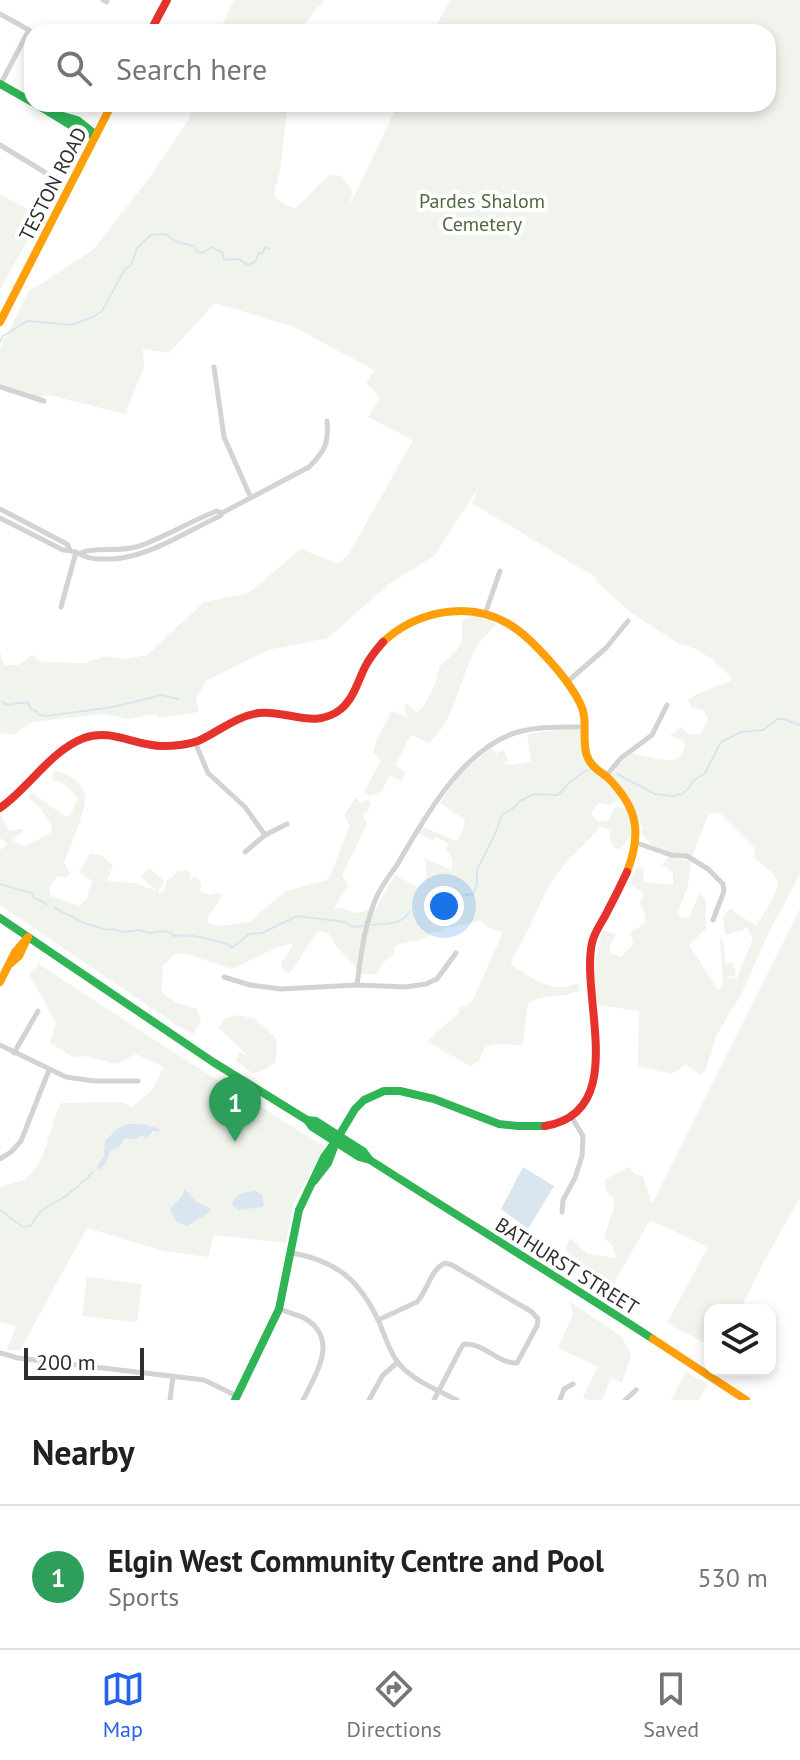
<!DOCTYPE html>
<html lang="en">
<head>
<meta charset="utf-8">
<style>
	:root { --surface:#fff; --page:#f6f6f6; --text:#202124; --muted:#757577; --line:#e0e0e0; --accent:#2563eb }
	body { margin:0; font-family:"PT Sans",sans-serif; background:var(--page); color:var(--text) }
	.controls { position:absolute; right:24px; bottom:24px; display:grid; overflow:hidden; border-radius:16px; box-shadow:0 4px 12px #0003 }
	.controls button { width:72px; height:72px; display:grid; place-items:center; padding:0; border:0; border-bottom:2px solid var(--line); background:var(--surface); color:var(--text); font:40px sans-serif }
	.scale { position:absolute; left:24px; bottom:20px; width:120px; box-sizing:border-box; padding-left:8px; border:4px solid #2e2e2e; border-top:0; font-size:22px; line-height:28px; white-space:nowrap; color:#2e2e2e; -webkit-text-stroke:6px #fff; paint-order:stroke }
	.you { position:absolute; left:444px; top:906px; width:28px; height:28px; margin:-20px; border:6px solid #fff; border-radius:50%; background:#1a73e8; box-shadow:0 0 0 12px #1a73e833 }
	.badge { display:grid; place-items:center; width:52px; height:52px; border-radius:50%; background:var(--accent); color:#fff; font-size:26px; font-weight:700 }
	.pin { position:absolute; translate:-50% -66px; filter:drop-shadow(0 2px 4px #0008) }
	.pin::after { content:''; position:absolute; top:42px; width:28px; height:24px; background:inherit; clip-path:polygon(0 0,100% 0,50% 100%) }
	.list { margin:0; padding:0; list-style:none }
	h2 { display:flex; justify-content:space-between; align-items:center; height:104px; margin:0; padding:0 32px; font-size:34px }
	h2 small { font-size:26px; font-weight:400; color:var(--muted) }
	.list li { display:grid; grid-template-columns:52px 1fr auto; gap:24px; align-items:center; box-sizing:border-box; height:144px; padding:0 32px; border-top:2px solid var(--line) }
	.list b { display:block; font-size:30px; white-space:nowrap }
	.list p { margin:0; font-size:26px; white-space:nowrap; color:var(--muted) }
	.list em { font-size:26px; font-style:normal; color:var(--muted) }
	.icon { flex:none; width:44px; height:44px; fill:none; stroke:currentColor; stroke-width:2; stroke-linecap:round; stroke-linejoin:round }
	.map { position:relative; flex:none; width:800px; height:1400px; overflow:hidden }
	.search { position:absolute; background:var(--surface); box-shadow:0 4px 12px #0003; left:24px; right:24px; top:24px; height:88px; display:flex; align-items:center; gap:20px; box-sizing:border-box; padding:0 28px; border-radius:24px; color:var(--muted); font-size:30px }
	.sheet { height:248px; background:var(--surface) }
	nav { display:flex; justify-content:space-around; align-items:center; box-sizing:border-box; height:112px; border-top:2px solid var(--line); background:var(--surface); font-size:22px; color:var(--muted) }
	nav a { display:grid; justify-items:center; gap:4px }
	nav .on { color:var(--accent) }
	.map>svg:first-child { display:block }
	.green { fill:#f0f4ec }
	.water { fill:#d9e6f0 }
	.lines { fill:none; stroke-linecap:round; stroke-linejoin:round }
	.stream { stroke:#d9e6f0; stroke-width:2 }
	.street { stroke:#d3d3d3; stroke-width:5 }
	.fast { stroke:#30b455; stroke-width:8 }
	.slow { stroke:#ff9f0a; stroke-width:8 }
	.jam { stroke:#e5322d; stroke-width:8 }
	.labels { text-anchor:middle; stroke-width:8; stroke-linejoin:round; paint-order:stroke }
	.street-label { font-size:20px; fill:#2e2e2e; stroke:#fff }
	.park-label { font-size:20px; fill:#4f683d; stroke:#fff }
</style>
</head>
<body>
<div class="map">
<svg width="800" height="1400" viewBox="0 0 800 1400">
	<rect width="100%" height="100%" fill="#fff"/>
	<!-- green -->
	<g class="green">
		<path d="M234,0h90l-26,32h-79z"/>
		<path d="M450,0h350v874l-34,64 -24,55 -26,43 -11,35 -4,4 -16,-11 -4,4 -10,6 -33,-8 1,-55 -41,-6c-9,-26 -1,-48 4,-74l14,3 -6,12v7l11,4 13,-14 -4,-11c3,-2 7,-3 10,-5 10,-6 3,-18 0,-25l4,-8 -12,-8 -1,-9 7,-10 6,3 -1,12 30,3v-12l-11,-8 7,-9 22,5 -3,25 -10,26 3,6 8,-1 11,-25 6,9v28l-17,16 30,46 4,-9 -3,-42 3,1 3,22 7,-1 3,13 -8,2 -1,1h10l16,-40 -7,-11 -3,3 -18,5 -2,-19 7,-7 26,17c5,-8 25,-36 21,-46 -2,-6 -18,-18 -23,-23l1,-9 -35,-35h-11l-17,43c-22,0 -38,-5 -51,-23l2,-4c-8,-21 -17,-36 -32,-52l7,-12 14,-12c10,2 38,11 46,5 2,-1 6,-8 7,-11l-1,-5 -14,-7 11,-8 7,7h13l7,-16 -5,-8 -12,-3 -3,-7 9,-6 33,-13v-5l-17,-16 -19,-12 -15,-4 -48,-31 -36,-33 2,-2 -125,-75 7,-16 -45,69 -45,28 -61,54 -60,12 -62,31 -10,17 3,14 -40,6 -4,-4 -27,5 -24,-5 -72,8 -19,13 -13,-2v-81l4,13h14l15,-10 9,7 43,1 21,-7 20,3 21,-4 57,-53 45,-9 52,-44 38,15 11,-12 63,-112 -45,-23 12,-19 -14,-16 8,-12 -80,-43 -79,-24 -46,50 -26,-4 1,18 -19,47 -76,-19 -10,2 -39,-12v-37l30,-59 8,-3 56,-37 56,-72 39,-58 5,-15h94l-8,67 -6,21 1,4 9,8 11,4c13,-10 23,-24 36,-34l10,2 12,16 -5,17 50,-105h370v-72h-335z"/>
		<path d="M0,194l41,23 -41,72z"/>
		<path d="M478,614l17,7 1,3c-6,8 -16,16 -20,24 -17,31 -20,71 -47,95l-18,-8 -16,30 11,8 -6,8 -10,-6 -9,17 -12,4 -5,-4 17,-32 -8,-7 4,-14 15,-28 16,7 -5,-13 4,-1 10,8 5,-4 12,-21 6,-21 16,-15 6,-10v-20l9,-5z"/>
		<path d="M559,730h22l2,24 4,11 34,32 -11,8 -12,-2 -7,10 7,9 11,-2 4,-11 4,-2 11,2 5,6 1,17 -13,17c-11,1 -11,-12 -12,-20l-9,-2c-14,16 -30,29 -43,47 -14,19 -21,41 -32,62 -5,10 -12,17 -14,28 19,14 43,31 67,19l2,7c-19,10 -32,2 -52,13l-5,42 -29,-1 -9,3 -6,14 -9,5 -43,-25 32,-28 -1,-5 8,-2 7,-6 30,-68 -12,-3 -10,-8 -36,7 -6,4h-7c-12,14 -23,6 -36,14l-2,8 -10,8 -8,12h-14l-24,-26 -10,-15 -10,-2 -28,42h-5l-4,-10 13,-20 -16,4 -46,22 -45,-15h-13l-12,13 1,7 -2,18 16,11 20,6 4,13 -8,12 -18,-10 -175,-119v-55l8,-6 -8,-6v-23l9,16 12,-2 3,1 -12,10 12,7 27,-14 1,-8 -14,-19 -11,-10 5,-3 2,1 32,23 5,-3 7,-16 -15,-15 -12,-3 4,-9c10,1 28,11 30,23 3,13 -16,55 -21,69l6,10 -4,5 -9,-2 -8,12 2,8 28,10 8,-7 5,-18 -13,-9 11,-18 11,1 12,10 -6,16 28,2 22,8 -16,-14 8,-9 16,14 -7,9 1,2 5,-1 3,-12 6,-3 4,-6 11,-1 3,3 -1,7 3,-3h5l4,8 -3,6 10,4 9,-2 5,1 -15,23v6l13,3 28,-4 37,-31 43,-12 21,-54 -6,-9 12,-19 5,6 5,-3 5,2 -3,9 -5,4 4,9 -25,51 6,10 -15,24 7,-1 17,5 19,-5 19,-33 23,13c10,-7 10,-19 6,-30l28,12v-11l-6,-9 2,-6 -12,-7 -4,3 -14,-7 3,-7 3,1 32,14 6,-8 3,-13 -25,-17 16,-26 36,-30 8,15 -3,-9 7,-3 4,10 -6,4 12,1 17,-4 -4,-27z"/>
		<path d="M800,909v289l-37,65 -23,47h-30v36l-43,-23 41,-76 -58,-27 -41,71 -30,-26 -14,-16 5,-11 18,16 28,4 -4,-13 -8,-7 9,-28 1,-11 -8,-9 -1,-10 24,-13 6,7 8,2 9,28z"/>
		<path d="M39,964l134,88 152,95 -32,58 -7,38 -72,-8 -6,22 -44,-6 -77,-23 -67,122h-13l9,-24 -16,-4v-135l26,-8 15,-18 19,-58 62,-1 10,5 21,-18 11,-22 -29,-13 -17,10 -35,-8 -10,1 -23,-14 6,-20 -27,-49z"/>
		<path d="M237,1015l18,4 21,19 1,12 -2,13 -13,8 -10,2 -16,-12 3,-9 8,3 -28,-27 6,-10z"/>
		<path d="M87,1277l55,7 -5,38 -55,-6z"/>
		<path d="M569,1301l52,35 10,19 -9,28 -11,-5 -9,22h-13l-6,-3 15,-30 -40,-19 15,-34z"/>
		<path d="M686,1372l21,12 -8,16h-28z"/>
	</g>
	<!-- water -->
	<g class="water">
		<path d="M129,1124h13l18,5 -1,3 -6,-1 -6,7 -6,-3 -5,4 -11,-1 -6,9 -9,4 -3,11 -8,8 -2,-4 7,-10 1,-15 13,-13z"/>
		<path d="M523,1167l31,19 -26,43 -27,-20z"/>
		<path d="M185,1189l11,13 14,6 1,3 -24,15 -10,-4 -7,-13 12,-13z"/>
		<path d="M256,1191l6,4 2,11 -1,1 -24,3 -7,-5c3,-12 14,-13 24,-14z"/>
	</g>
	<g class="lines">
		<!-- stream -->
		<g class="stream">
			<path d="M0,342l3,-6 24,-15 45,4 21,-8 9,-6 23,-42 6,-4 6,-17 14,-13 14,-1 13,8 16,4 2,5 7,2 8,-6 11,5 2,8 14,-1 11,6 6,-3 4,-9 3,1 3,-7 4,2"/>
			<path d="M2,702l7,3 18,-3 4,7 5,2 3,4 8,1 66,-9 49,-12 16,4"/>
			<path d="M617,774l38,20 17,2 10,-2 7,-6 4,-7 12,-8 16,-31 20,-10 22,-2 15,-11h5l17,6"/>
			<path d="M0,884l32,9 2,5 13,6"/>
			<path d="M434,904l10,-1 8,-6 21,-3 4,-9v-15l18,-36 7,-19 10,-6 8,-8 14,-7 24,1 13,-14 16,-11"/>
			<path d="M55,908l29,15 23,7 6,-1 9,3 17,-2 10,3 15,-2 7,2 3,3c14,-3 41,4 56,9l1,3c2,-1 16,-12 18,-14l13,-1 35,-17 48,6 8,5 10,-1"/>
			<path d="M370,925c16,-2 31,1 40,-14"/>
			<path d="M0,1210l23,17 8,-1c10,-22 21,-19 37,-32 9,-6 18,-15 25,-22"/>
		</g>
		<!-- street -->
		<g class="street">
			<path d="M103,0l4,2"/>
			<path d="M0,14l29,16 -29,55"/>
			<path d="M0,145l51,31c-2,11 -7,25 -17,30"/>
			<path d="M214,367l10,70 27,61"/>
			<path d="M0,387l44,14"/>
			<path d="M0,509l67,35 3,6"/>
			<path d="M0,518l63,32c10,0 16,4 24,7 7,3 18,2 26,2 36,-2 74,-28 107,-43l2,-3 87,-46c16,-16 20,-24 18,-46"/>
			<path d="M81,553c11,-6 38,-1 55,-6 26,-8 54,-26 81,-36l5,2"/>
			<path d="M61,607l15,-55"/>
			<path d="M485,614l15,-43"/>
			<path d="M567,682l39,-34 22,-27"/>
			<path d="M195,742l13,31 37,34 20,28 -20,17"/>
			<path d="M606,776l15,-18 31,-23 15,-30"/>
			<path d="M265,835l22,-11"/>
			<path d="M637,843l34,12 16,1 21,13 15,15 1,7 -11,29"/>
			<path d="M224,977l26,8 31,4 76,-4 49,2 20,-3 11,-5 19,-26"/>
			<path d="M357,985c4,-30 7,-60 20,-89 5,-11 13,-21 20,-31 27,-46 65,-117 121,-133 21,-6 45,-5 67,-5"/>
			<path d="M0,1045l66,32 28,4h44"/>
			<path d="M14,1053l24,-42"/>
			<path d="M0,1159l11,-7 10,-11 28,-71"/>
			<path d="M562,1212l1,-12 12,-22 7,-22 1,-20 -12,-20"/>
			<path d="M292,1253c46,8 69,29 88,71 5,13 10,29 19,40 15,17 38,26 58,36"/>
			<path d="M279,1309c8,3 17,5 25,9 36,20 12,56 -1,82"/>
			<path d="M378,1320l39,-18c11,-12 13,-32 28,-39l7,2 80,47 6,7 -1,7 -20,37c-19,1 -34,-21 -53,-19l-3,4 -27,52"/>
			<path d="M0,1353l18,5 186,22 33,16"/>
			<path d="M170,1400l3,-24"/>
			<path d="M369,1400l14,-25 15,-13"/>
			<path d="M560,1400l4,-11 9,-5"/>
			<path d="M625,1400l11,-10"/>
		</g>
		<!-- fast -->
		<g class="fast">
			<path d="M0,84l32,18"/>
			<path d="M36,104l49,30 11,1"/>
			<path d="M53,113l24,7 19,15"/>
			<path d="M0,918l213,144 94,58 5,7 47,30 11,3c94,60 189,118 283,179"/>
			<path d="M307,1120l9,1 47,30 6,8"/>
			<path d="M314,1181l14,-18 8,-21"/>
			<path d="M235,1400l44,-91 20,-99 25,-53 13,-18 18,-30 9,-9 20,-9h16l34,8 65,25 19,2h27"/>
		</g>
		<!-- slow -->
		<g class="slow">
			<path d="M0,322l112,-218"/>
			<path d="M383,642c32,-30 84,-42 124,-19 16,9 29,23 41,36 12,13 24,28 32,44 9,17 1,36 7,53 4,11 13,15 21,22 30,30 34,55 19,94"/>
			<path d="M11,963l8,-7 8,-17"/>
			<path d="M0,982l15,-30 13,-15"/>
			<path d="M653,1339l93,61"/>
		</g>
		<!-- jam -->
		<g class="jam">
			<path d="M150,32l17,-32"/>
			<path d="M0,808c29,-20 50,-57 84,-70 27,-10 51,8 78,8 12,0 25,-1 36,-5 20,-9 38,-25 61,-28 29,-3 56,17 82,-4 13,-11 17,-28 24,-42 5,-10 11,-17 18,-25"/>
			<path d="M545,1126c85,-14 35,-128 47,-183 2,-10 8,-18 13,-27 8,-15 15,-29 22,-44"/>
		</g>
	</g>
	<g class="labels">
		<!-- street labels -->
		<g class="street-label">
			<text transform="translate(53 184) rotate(-63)" y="7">TESTON ROAD</text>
			<text transform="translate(567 1266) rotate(32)" y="7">BATHURST STREET</text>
		</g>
		<!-- park labels -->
		<g class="park-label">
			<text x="482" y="208">Pardes Shalom<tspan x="482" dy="23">Cemetery</tspan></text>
		</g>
	</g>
</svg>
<div class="controls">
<button><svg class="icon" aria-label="layers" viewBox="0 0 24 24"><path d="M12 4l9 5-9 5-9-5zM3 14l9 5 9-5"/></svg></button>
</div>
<div class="scale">200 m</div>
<div class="you"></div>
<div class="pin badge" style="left:235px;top:1142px;background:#2e9e5b">1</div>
<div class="search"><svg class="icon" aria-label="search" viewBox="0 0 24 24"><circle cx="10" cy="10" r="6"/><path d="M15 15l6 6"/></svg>Search here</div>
</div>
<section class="sheet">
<h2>Nearby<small></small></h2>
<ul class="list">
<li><span class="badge" style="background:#2e9e5b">1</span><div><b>Elgin West Community Centre and Pool</b><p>Sports</p></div><em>530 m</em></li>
</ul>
</section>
<nav>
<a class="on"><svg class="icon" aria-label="map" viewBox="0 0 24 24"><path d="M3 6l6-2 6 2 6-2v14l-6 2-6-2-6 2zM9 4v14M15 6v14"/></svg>Map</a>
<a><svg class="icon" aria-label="directions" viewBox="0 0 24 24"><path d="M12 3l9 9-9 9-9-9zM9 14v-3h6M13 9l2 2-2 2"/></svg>Directions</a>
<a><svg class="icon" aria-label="saved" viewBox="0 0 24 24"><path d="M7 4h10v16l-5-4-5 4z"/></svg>Saved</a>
</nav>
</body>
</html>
